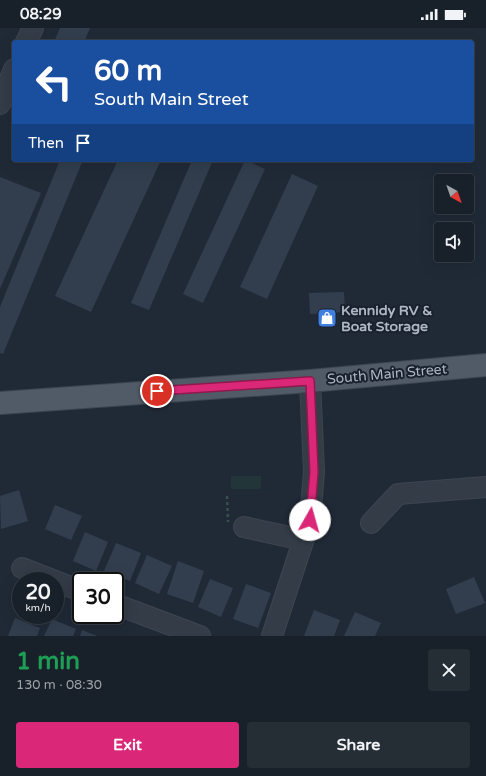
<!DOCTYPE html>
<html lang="en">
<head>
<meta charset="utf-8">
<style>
  body { margin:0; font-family:"Varela Round",sans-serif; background:#252d35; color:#f1f3f6; height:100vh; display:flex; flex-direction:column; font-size:15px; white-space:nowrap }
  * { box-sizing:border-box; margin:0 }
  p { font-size:13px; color:#9fa3a8 }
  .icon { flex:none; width:22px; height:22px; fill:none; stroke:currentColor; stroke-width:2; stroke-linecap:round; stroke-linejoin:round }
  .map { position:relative; height:608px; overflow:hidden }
  .sheet { display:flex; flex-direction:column; background:#182029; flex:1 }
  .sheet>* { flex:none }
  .banner { position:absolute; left:12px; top:12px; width:462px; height:122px; border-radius:4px; box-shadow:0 4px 16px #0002,0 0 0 1px #363e46; background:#1a4fa0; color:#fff; overflow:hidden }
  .needle { width:26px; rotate:140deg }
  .fabs { position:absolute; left:434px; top:146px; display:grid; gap:8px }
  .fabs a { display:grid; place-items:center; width:40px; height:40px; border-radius:4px; background:#182029; box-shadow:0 4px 16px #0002,0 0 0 1px #363e46; font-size:20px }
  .speed { position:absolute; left:12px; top:544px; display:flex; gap:8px; font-size:20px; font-weight:700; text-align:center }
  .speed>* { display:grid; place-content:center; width:52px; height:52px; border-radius:50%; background:#182029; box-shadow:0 4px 16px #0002,0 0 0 1px #363e46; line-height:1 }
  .speed small { font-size:10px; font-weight:400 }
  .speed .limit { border:2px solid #111; border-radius:6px; background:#fff; color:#111 }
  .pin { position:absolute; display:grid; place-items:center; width:34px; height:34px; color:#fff; margin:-17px; border:2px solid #fff; border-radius:50%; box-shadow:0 1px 4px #0007 }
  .me { position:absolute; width:44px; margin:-22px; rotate:7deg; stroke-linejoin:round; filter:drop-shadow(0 0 3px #0008) }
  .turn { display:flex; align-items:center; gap:14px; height:84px; padding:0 16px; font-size:18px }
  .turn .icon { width:52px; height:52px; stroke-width:2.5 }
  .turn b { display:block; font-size:28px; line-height:34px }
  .then { display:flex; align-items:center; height:38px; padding:0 16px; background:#0003; gap:8px; font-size:15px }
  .round { display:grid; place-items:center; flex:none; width:42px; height:42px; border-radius:4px; background:#252d35 }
  .head { display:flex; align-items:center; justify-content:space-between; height:68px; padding:0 16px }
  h1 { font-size:24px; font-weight:700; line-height:30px; color:#1e9e55 }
  .action { display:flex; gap:8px; margin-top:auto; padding:8px 16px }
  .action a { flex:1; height:46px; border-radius:4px; background:#db2777; color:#fff; font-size:16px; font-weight:700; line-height:46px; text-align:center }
  .action a+a { background:#252d35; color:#f1f3f6 }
  .status { display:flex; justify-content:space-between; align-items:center; height:28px; padding:0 20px; background:#182029; direction:ltr }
  .status svg { height:11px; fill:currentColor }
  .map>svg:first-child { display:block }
  .pitch { fill:#223538 }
  .building { fill:#323e4e }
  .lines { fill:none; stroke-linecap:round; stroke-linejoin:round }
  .minor-casing { stroke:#3d4551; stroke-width:22 }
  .major-casing { stroke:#3d4551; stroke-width:24 }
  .path { stroke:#3a4f50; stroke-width:2.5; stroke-dasharray:3 3; stroke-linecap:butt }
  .minor { stroke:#333c47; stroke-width:20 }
  .major { stroke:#515b67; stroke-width:22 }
  .route-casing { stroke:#8e194d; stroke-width:10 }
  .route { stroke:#db2777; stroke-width:7 }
  .labels { text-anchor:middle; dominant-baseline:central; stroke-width:4; stroke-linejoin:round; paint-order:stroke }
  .poi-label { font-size:14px; font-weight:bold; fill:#adb6c4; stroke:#19212c; text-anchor:start }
  .street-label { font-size:14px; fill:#adb6c4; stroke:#19212c }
</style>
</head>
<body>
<div class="status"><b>08:29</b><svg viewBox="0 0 49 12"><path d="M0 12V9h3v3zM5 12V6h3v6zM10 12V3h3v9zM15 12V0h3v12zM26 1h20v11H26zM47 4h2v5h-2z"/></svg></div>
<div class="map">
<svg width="486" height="608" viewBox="0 0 486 608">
  <rect width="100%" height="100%" fill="#202a37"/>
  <rect class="pitch" x="231" y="448" width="30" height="13"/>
  <g class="building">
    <path d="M60,0H90L84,14H54Z"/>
    <path d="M60,132H83L3,326L0,325V279Z"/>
    <path d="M118,132H161L91,284L55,268Z"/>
    <path d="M192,132H213L149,282L131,275Z"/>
    <path d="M245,132L265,141L203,275L183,266Z"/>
    <path d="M292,146L318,158L267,271L240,259Z"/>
    <path d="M0,149L41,165L0,261Z"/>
    <path d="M344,264L345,284L310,286L309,265Z"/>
    <path d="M19,462L28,493L1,501L0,468Z"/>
    <path d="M55,477L82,488L71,512L45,501Z"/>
    <path d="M85,504L108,514L96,543L73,533Z"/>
    <path d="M116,515L141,525L130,553L104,543Z"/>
    <path d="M147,527L172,538L159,566L135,555Z"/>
    <path d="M178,533L204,543L193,575L167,566Z"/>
    <path d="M474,549L485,575L456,586L446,561Z"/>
    <path d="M210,551L233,560L221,589L198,579Z"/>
    <path d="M246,556L271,565L258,600L233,591Z"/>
    <path d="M314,582L340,592L334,608H304Z"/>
    <path d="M355,584L381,595L375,608H344Z"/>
    <path d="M15,590L40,600L37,608H8Z"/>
    <path d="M52,591L76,601L73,608H44Z"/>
    <path d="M82,602L97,608H80Z"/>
  </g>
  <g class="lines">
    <defs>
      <g id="minor">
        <path d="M26,14L33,0"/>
        <path d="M0,76L14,41"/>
        <path d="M371,495L398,466L486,459"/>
        <path d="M244,499L303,512"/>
        <path d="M22,540L81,563"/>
        <path d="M115,576L200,608"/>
        <path d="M272,608L310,492L314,444L310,353"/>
      </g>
      <path id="major" d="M0,375L310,353L486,337"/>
    </defs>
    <use href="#minor" class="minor-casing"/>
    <use href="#major" class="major-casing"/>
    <path class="path" d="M227,468L228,494"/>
    <use href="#minor" class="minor"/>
    <use href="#major" class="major"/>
  </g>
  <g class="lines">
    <defs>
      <path id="route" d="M157,363L310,353L314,444L310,492"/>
    </defs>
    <use href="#route" class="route-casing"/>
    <use href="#route" class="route"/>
  </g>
  <defs>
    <symbol id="shop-square" viewBox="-11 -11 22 22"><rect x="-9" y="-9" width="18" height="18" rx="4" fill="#3f7fe0" stroke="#19212c"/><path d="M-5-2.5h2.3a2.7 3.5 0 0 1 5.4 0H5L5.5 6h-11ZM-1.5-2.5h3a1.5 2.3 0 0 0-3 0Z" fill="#fff"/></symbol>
  </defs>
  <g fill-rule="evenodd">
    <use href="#shop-square" x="316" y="279" width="22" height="22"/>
  </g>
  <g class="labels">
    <g class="poi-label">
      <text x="341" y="282">Kennidy RV &amp;<tspan x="341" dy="16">Boat Storage</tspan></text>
    </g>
    <g class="street-label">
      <text transform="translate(387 346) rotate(-5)">South Main Street</text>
    </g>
  </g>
</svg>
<div class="fabs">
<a><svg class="needle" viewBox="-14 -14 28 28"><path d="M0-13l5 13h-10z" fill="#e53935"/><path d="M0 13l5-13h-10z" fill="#9fa3a8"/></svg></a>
<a><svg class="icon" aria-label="sound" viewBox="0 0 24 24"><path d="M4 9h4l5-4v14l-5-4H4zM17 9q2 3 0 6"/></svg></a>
</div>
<div class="speed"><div>20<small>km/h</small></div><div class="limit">30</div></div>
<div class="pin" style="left:157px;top:363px;background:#d93025"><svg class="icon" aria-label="arrive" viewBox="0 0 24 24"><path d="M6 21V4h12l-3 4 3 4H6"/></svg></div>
<svg class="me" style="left:310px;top:492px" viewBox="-20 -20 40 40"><circle r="19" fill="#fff"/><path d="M0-13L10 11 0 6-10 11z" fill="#db2777"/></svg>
<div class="banner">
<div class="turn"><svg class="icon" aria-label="left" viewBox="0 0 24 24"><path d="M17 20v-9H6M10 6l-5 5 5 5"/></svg><div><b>60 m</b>South Main Street</div></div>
<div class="then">Then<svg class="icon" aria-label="arrive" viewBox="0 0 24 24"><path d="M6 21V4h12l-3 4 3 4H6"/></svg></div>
</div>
</div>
<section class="sheet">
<div class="head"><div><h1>1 min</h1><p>130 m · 08:30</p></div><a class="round"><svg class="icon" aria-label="close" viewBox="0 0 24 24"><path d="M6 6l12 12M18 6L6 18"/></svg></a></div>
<div class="action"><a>Exit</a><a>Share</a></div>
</section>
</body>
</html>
